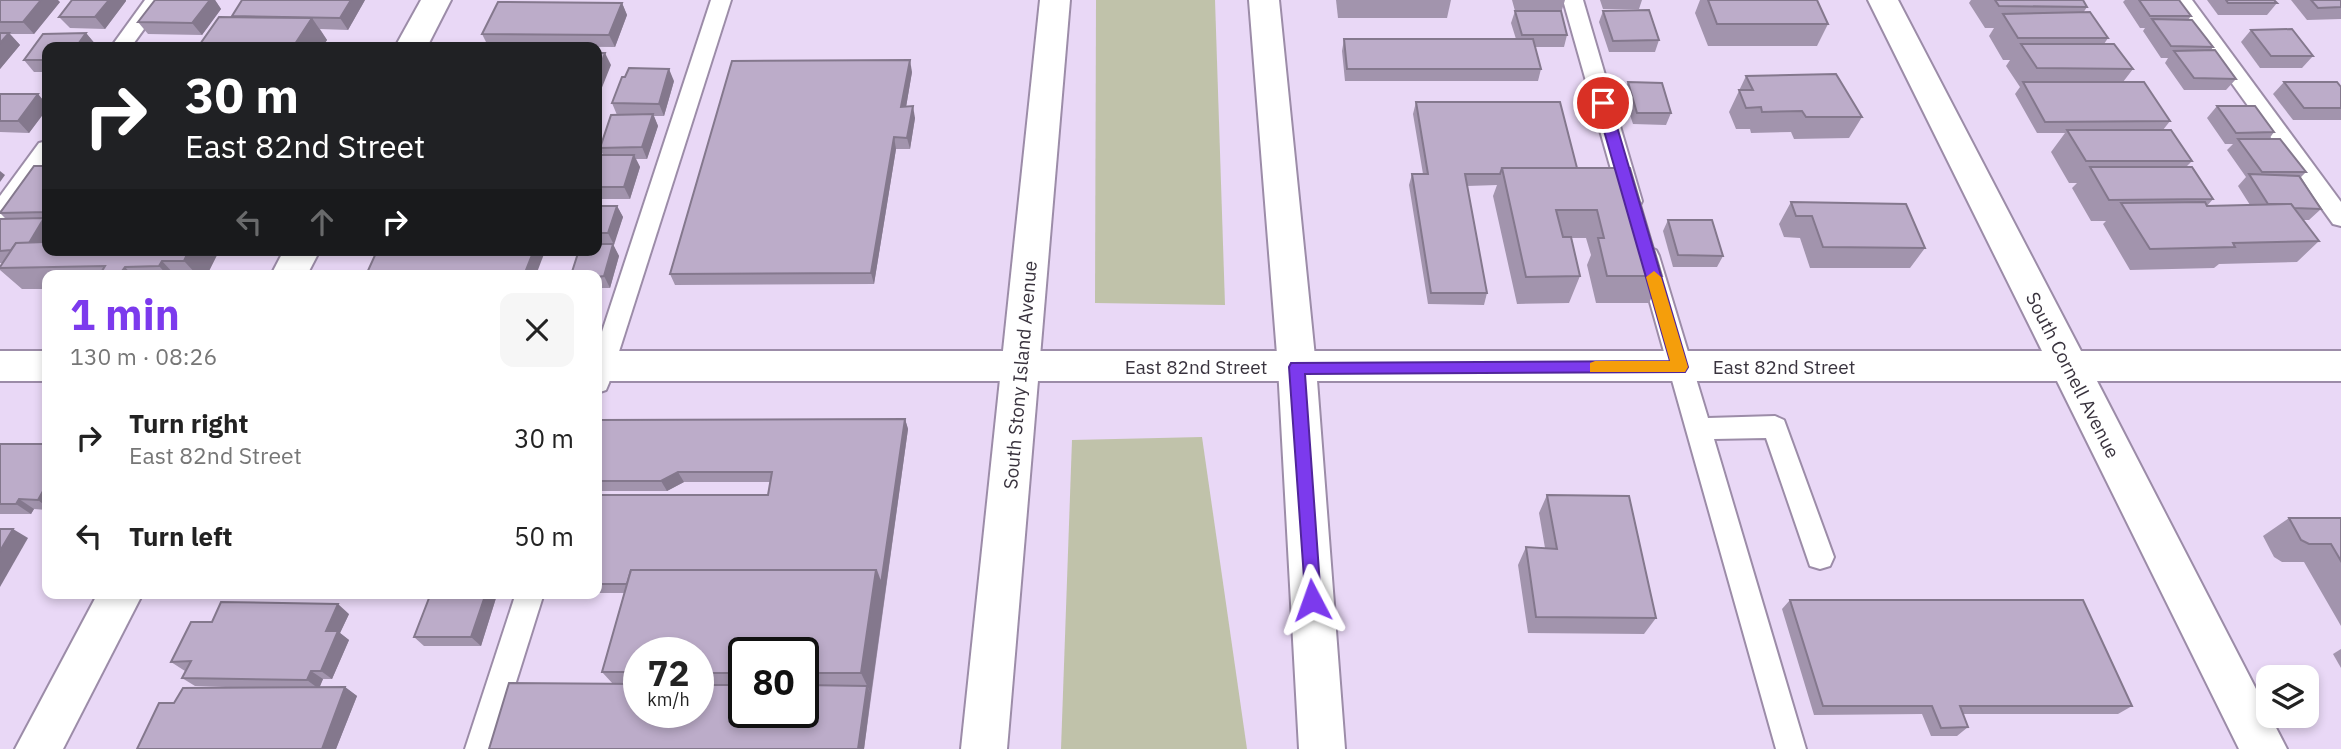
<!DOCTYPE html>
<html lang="en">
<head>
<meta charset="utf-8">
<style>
  body { margin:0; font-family:"IBM Plex Sans",sans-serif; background:#f6f6f6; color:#222; height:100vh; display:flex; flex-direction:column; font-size:26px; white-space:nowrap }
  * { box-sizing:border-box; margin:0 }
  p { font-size:23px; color:#767676 }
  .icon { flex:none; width:38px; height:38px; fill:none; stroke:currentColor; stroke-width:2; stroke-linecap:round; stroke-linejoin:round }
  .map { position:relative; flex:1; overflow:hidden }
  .side { position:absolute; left:42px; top:270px; width:560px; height:329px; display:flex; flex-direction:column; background:#fff; border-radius:14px; box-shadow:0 4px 10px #0003 }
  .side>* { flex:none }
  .banner { position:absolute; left:42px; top:42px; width:560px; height:214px; border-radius:14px; box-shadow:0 4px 10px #0003; background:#202124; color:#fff; overflow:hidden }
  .tools { position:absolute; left:2256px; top:665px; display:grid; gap:14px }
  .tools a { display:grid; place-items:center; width:63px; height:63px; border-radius:14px; background:#fff; box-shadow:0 4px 10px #0003; font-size:35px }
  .speed { position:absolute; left:623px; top:637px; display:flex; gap:14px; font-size:35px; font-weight:700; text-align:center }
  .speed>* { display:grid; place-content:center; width:91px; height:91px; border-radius:50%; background:#fff; box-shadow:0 4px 10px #0003; line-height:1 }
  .speed small { font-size:18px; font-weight:400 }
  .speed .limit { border:4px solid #111; border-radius:10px; background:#fff; color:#111 }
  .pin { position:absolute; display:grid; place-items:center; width:60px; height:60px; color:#fff; margin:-30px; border:4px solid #fff; border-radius:50%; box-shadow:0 2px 7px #0007 }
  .me { position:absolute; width:77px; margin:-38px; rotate:356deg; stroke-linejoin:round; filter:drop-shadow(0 0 5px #0008) }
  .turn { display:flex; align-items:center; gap:24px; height:147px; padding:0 28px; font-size:32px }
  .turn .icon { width:91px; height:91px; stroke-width:2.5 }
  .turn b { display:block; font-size:49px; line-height:60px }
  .lanes { display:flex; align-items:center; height:66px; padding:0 28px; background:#0003; justify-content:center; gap:35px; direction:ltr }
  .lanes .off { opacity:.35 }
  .round { display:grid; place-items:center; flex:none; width:74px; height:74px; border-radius:14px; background:#f6f6f6 }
  .summary { display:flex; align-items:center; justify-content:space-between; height:119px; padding:0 28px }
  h1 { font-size:42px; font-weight:800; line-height:52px; color:#7c3aed }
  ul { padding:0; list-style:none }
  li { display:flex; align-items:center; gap:21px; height:98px; padding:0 28px }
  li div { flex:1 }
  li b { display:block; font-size:26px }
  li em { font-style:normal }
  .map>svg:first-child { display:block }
  .green { fill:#c0c2aa }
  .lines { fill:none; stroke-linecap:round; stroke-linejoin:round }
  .service-casing { stroke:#9c8ca8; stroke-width:4 }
  .minor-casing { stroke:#9c8ca8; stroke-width:4 }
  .trunk-casing { stroke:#9c8ca8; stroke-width:4 }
  .service { fill:#fff; fill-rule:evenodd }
  .minor { fill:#fff; fill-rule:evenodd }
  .trunk { fill:#fff; fill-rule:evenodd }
  .wall { fill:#a294ad; fill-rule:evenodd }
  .shaded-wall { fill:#84788d }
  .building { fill:#bcacc9; stroke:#84788d; stroke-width:2 }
  .route { fill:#7c3aed; stroke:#51269a; stroke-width:2 }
  .slow { fill:#f59e0b }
  .labels { text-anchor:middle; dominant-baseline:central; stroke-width:6; stroke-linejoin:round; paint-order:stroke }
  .street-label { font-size:19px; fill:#39333e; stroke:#fff }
</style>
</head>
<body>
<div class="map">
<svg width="2341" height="749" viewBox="0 0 2341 749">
  <rect width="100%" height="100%" fill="#e9d8f6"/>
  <g class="green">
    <path d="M1096,0H1215L1225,305L1095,303Z"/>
    <path d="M1202,437L1247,749H1061L1072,440Z"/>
  </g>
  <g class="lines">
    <defs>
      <g id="service">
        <path d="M145,0H165L131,47H111Z"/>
        <path d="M711,0H731L609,383L606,390L597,393V347Z"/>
        <path d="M1563,0H1583L1642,201L1639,207H1623L1620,201Z"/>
        <path d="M2172,0H2192L2341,202V226L2333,224Z"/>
        <path d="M47,141V164L8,219L0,221V196L39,143Z"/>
        <path d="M1648,247L1656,250L1659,256L1708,418L1775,416L1784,420L1834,557L1830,566L1820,569L1810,566L1766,438L1714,439L1806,749H1776L1637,256L1640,250Z"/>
        <path d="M516,593H544L495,749H465Z"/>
      </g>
      <g id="minor">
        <path d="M421,0H451L427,47H395Z"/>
        <path d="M1868,0H1898L2081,351H2341V381H2097L2287,749H2239L2057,381H597V351H2042Z"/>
        <path d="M284,250H320L307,275H271Z"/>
        <rect x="0" y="351" width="47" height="30"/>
        <path d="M98,593H143L63,749H15Z"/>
      </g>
      <g id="trunk">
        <path d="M1040,0H1070L1007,749H961Z"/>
        <path d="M1249,0H1279L1316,367L1345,749H1299L1278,367Z"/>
      </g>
    </defs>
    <use href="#service" class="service-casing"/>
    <use href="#minor" class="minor-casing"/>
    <use href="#trunk" class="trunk-casing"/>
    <use href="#service" class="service"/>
    <use href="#minor" class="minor"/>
    <use href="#trunk" class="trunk"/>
  </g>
  <g class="wall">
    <path d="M0,0L60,2L34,34H10L20,45L0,69Z"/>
    <path d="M155,0H215L221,9L202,35L148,34L138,22Z"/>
    <path d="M365,0L348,30L320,29L327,40L322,47H198L233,17L232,16Z"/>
    <path d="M1336,0H1451L1447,18H1338Z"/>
    <path d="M1512,0H1565L1561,13L1567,35L1564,47H1535L1541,69L1538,81H1345L1342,51L1344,39H1516L1511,23L1515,11Z"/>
    <path d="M1600,0H1642L1639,9H1603Z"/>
    <path d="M1700,0H1817L1828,24L1817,46H1708L1695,13Z"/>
    <path d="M1971,0H2083L2087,7L2083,13L2108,38L2104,44L2133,69L2123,82L2170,121L2163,130L2192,161L2186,167L2213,199L2207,206L2250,205L2238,186L2246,177L2227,150L2233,144H2225L2207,118L2217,106L2274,132L2269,139L2306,172L2301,177L2321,209L2309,220H2303L2319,241L2297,262L2219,264L2214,268L2130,270L2103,224L2106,221H2091L2072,188L2077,183H2069L2051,152L2065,133H2037L2015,94L2020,87L2006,66L2010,60H2003L1989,36L1994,28H1985L1969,3Z"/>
    <path d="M2125,0H2179L2191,16L2188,20L2213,47L2211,50L2236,79L2226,90H2184L2165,63L2168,58H2161L2143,31L2145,28H2140L2123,2Z"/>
    <path d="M2207,0H2274L2277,3L2267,15H2218Z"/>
    <path d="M2291,0H2341V19L2307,20Z"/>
    <path d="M126,1L105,29L70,28L59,17Z"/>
    <path d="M622,3L627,15L615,47L488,46L482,34Z"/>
    <path d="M1603,11L1659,40L1655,52H1609L1599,22Z"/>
    <path d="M2251,30L2313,56L2302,68H2260L2241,42Z"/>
    <path d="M86,33L96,45L95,47H47V72H34L24,60L43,34Z"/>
    <path d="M912,72L906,107L915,118L910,149H896L874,284L675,285L670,274Z"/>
    <path d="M1746,76L1862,117L1849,138L1794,139L1791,132L1751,133L1750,129H1736L1729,112Z"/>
    <path d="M674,81L664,116H654L658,126L647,159H636L640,167L630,199H597V155H603L600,148L617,115L612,103Z"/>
    <path d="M1628,82L1671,113L1666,125L1633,124L1623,94Z"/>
    <path d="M2284,82L2341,87V120H2293L2273,94Z"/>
    <path d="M0,94H38L47,105V109L29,133L0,132Z"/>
    <path d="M1416,102L1577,168L1662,276L1649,303H1596L1587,265L1591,255L1586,238H1571L1580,276L1569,303L1517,304L1493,196L1497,185L1467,186L1487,293L1484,305L1428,304L1409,185L1412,174H1423L1413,114Z"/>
    <path d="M47,166V250H213L217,255L207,275H47V289H22L0,270V267L3,263H0V219H6L0,213V211Z"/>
    <path d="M1791,202L1925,248L1910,268H1810L1800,238L1784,237L1779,224Z"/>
    <path d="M597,206H617L623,217L613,245L619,256L610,288H597Z"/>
    <path d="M1668,220L1723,256L1717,267H1673L1663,231Z"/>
    <path d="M905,419L908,429L864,749H489L613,684L602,672L624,593H565H597V495H768L770,482H684L667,491H597V420ZM639,653H698V712H639ZM744,653H803V712H744Z"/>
    <path d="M0,444H47V510L34,509L31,514H0Z"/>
    <path d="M1547,495L1656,618L1644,634L1528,633L1518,565L1526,547L1545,548L1539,513Z"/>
    <path d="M2289,518H2341V626L2304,562H2282L2274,557L2263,536Z"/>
    <path d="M431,593H492L496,598L481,646H424L414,637Z"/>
    <path d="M1790,600L2132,706L2118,714H1963L1968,727L1957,736H1931L1922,714L1814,715L1782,609Z"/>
    <path d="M349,614L340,633L349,640L332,679H323L319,687H345L357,696L336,749H137L174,703L259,688L195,686L182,678L185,671L171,662L212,622Z"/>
    <path d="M2341,649V668L2333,654Z"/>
  </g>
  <g class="shaded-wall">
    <path d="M41,0H58L60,2L34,34L23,22Z"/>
    <path d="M109,0H126V1L105,29L95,17Z"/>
    <path d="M210,0H215L221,9L202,35L192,23Z"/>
    <path d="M351,0H365L348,30L340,18Z"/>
    <path d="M622,3L627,15L615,47L609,35Z"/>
    <path d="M312,18L327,40L322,47H293Z"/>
    <path d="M9,33L20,45L0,69V43Z"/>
    <path d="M86,33L96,45L95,47H76Z"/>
    <path d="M605,53L611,65L597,100V74Z"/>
    <path d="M910,60L912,72L904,119L901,107Z"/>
    <path d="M669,69L674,81L664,116L659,104Z"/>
    <path d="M38,94L47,105V109L29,133L18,121Z"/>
    <path d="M913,106L915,118L910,149L907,138Z"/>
    <path d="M653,114L658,126L647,159L642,147Z"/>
    <path d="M894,137L896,149L874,284L871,273Z"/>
    <path d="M634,155L640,167L630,199L624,187Z"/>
    <path d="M0,171L5,175L0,182Z"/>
    <path d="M617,206L623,217L614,245L608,233Z"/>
    <path d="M44,218L47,222V244L24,250Z"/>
    <path d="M613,244L619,256L610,288L604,276Z"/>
    <path d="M189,250H213L217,255L207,275H197L184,261Z"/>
    <path d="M534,250H542L544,254L536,275H524Z"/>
    <path d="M162,261L175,275H167L159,266Z"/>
    <path d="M125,267L132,275H126L122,271Z"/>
    <path d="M905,419L908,429L871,694L861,673L876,570Z"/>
    <path d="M678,472L684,482L667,491L661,481Z"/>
    <path d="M47,484V507L38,500Z"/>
    <path d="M19,499L34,509L31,514L16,504Z"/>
    <path d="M13,529L28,538L0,587V551Z"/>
    <path d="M486,593H492L496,598L481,646L471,637Z"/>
    <path d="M338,604L349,614L340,633L349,640L332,679L321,671L326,631Z"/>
    <path d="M311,671L323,679L319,689L307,680Z"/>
    <path d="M867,686L871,694L864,749H858Z"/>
    <path d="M345,687L357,696L336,749H322Z"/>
  </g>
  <g class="building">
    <path d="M0,0H41L23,22H0Z"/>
    <path d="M72,0H109L95,17H59Z"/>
    <path d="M155,0H210L192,23L138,22Z"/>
    <path d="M242,0H351L340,18L232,16Z"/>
    <path d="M1708,0H1817L1828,24H1717Z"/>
    <path d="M1995,0H2083L2087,7L1999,6Z"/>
    <path d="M2139,0H2179L2191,16H2150Z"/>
    <path d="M2226,0H2274L2277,3H2228Z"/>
    <path d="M2311,0H2341V7L2318,8Z"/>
    <path d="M498,2L622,3L609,35L482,34Z"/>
    <path d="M1649,10L1659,40L1613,41L1603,11Z"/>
    <path d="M1515,11H1561L1567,35H1522Z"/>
    <path d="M2090,12L2108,38H2018L2003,14Z"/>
    <path d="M219,17L312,18L293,47H198Z"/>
    <path d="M2152,19L2192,20L2213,47L2171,46Z"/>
    <path d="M2292,29L2313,56H2271L2251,30Z"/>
    <path d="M0,33H9L0,43Z"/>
    <path d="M86,33L76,47H47V60H24L43,34Z"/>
    <path d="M1344,39H1533L1541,69H1347Z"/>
    <path d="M2021,44H2114L2133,69L2037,68Z"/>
    <path d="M2215,50L2236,79L2194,78L2174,51Z"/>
    <path d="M597,53H605L597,74Z"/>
    <path d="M910,60L901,107L913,106L907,138L894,137L871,273L670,274L732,61Z"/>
    <path d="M629,68L669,69L659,104L612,103L622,77H625Z"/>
    <path d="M1836,74L1862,117H1806L1802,111L1762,112L1761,107L1746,108L1739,90H1753L1746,76Z"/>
    <path d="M1628,82L1662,83L1671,113H1637Z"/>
    <path d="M2023,82H2144L2170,121L2045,122Z"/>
    <path d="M2284,82H2337L2341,87V108H2304Z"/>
    <path d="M0,94H38L18,121H0Z"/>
    <path d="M1416,102H1560L1577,168H1502L1500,174H1465L1487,293H1431L1412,174H1428Z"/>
    <path d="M2217,106H2255L2274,132L2236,133Z"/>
    <path d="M653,114L642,147L600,148L611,115Z"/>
    <path d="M2067,130H2171L2192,161H2086Z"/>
    <path d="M2238,139H2280L2306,172H2262Z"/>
    <path d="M597,155H634L624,187H597Z"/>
    <path d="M34,166H47V212L0,213Z"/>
    <path d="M2090,167H2192L2213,199L2109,200Z"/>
    <path d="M1502,168H1630L1662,276H1607L1598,238H1604L1597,210H1556L1563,237H1571L1580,276L1526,277Z"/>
    <path d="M2249,174L2299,176L2321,209L2294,208L2291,204H2268Z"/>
    <path d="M1791,202L1906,204L1925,248L1823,247L1812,216H1796Z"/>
    <path d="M2205,202L2207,206L2291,204L2319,241L2233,243L2235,247L2150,249L2121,203Z"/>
    <path d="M597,206H617L608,233H597Z"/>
    <path d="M44,218L29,243H16L11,250L0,251V219Z"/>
    <path d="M1668,220H1712L1723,256L1678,255Z"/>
    <path d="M47,238V250H189L184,261H162L159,266L125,267L122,271H102L105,266L0,268V267L16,243L45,242Z"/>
    <path d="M597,244H613L604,276L597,277V275H571L579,250H597Z"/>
    <path d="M381,250H534L524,275H366L376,253Z"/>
    <path d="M905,419L881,584L876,570H631L627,584H597V495H768L772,472H678L661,481H597V420Z"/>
    <path d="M0,444H47V484L38,500L19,499L16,504H0Z"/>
    <path d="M1547,495L1629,496L1656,618L1536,617L1526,547L1557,549Z"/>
    <path d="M2289,518H2341V561L2331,544H2309L2301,540Z"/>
    <path d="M0,529H13L0,551Z"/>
    <path d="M631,570H876L861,673H803V653H744V673H698V653H639V672H602Z"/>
    <path d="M431,593H486L471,637H414Z"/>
    <path d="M1790,600H2083L2132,706H1960L1968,727L1941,728L1932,706H1823Z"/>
    <path d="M221,602L338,604L326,631H338L321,671H311L307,680L182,678L191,661L171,662L191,622H212Z"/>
    <path d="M509,683L639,684V712H698V685H744V712H803V685L867,686L858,749H489Z"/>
    <path d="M345,687L322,749H137L159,703H174L183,688Z"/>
  </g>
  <path class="route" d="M1603,98L1610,103L1688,367L1685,372L1305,374L1321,600L1319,606L1312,608L1306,606L1289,367L1291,363L1670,361L1596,103Z"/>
  <path class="slow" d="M1654,271L1661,277L1688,367L1685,372H1590V363L1595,361H1670L1646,277Z"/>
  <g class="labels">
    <g class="street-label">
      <text x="1196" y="367">East 82nd Street</text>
      <text x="1784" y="367">East 82nd Street</text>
      <text transform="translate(1020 375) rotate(-85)">South Stony Island Avenue</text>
      <text transform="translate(2073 375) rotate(63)">South Cornell Avenue</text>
    </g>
  </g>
</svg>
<div class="tools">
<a><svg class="icon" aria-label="layers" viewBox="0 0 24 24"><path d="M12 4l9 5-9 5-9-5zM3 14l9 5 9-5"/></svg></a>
</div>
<div class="speed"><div>72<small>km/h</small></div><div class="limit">80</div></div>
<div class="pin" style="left:1603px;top:103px;background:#d93025"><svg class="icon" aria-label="arrive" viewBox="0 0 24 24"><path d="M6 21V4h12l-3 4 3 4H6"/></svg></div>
<svg class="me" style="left:1312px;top:600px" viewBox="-20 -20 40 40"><path d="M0-17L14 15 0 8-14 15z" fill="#7c3aed" stroke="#fff" stroke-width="4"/></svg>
<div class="banner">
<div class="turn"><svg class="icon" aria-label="right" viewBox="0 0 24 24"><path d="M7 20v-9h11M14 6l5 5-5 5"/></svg><div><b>30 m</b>East 82nd Street</div></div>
<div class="lanes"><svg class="icon off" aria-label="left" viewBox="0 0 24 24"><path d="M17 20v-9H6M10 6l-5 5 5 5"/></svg><svg class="icon off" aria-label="ahead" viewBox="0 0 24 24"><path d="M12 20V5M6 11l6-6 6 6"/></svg><svg class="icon" aria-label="right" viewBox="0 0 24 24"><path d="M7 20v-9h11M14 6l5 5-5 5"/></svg></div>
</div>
<section class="side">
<div class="summary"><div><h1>1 min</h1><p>130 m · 08:26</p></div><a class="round"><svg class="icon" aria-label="close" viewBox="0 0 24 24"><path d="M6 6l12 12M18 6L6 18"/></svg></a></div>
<ul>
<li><svg class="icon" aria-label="right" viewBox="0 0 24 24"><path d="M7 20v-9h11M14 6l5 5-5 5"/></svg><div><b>Turn right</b><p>East 82nd Street</p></div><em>30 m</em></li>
<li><svg class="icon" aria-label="left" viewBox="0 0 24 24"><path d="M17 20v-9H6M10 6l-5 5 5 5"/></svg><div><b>Turn left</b></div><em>50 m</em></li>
</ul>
</section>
</div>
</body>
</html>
